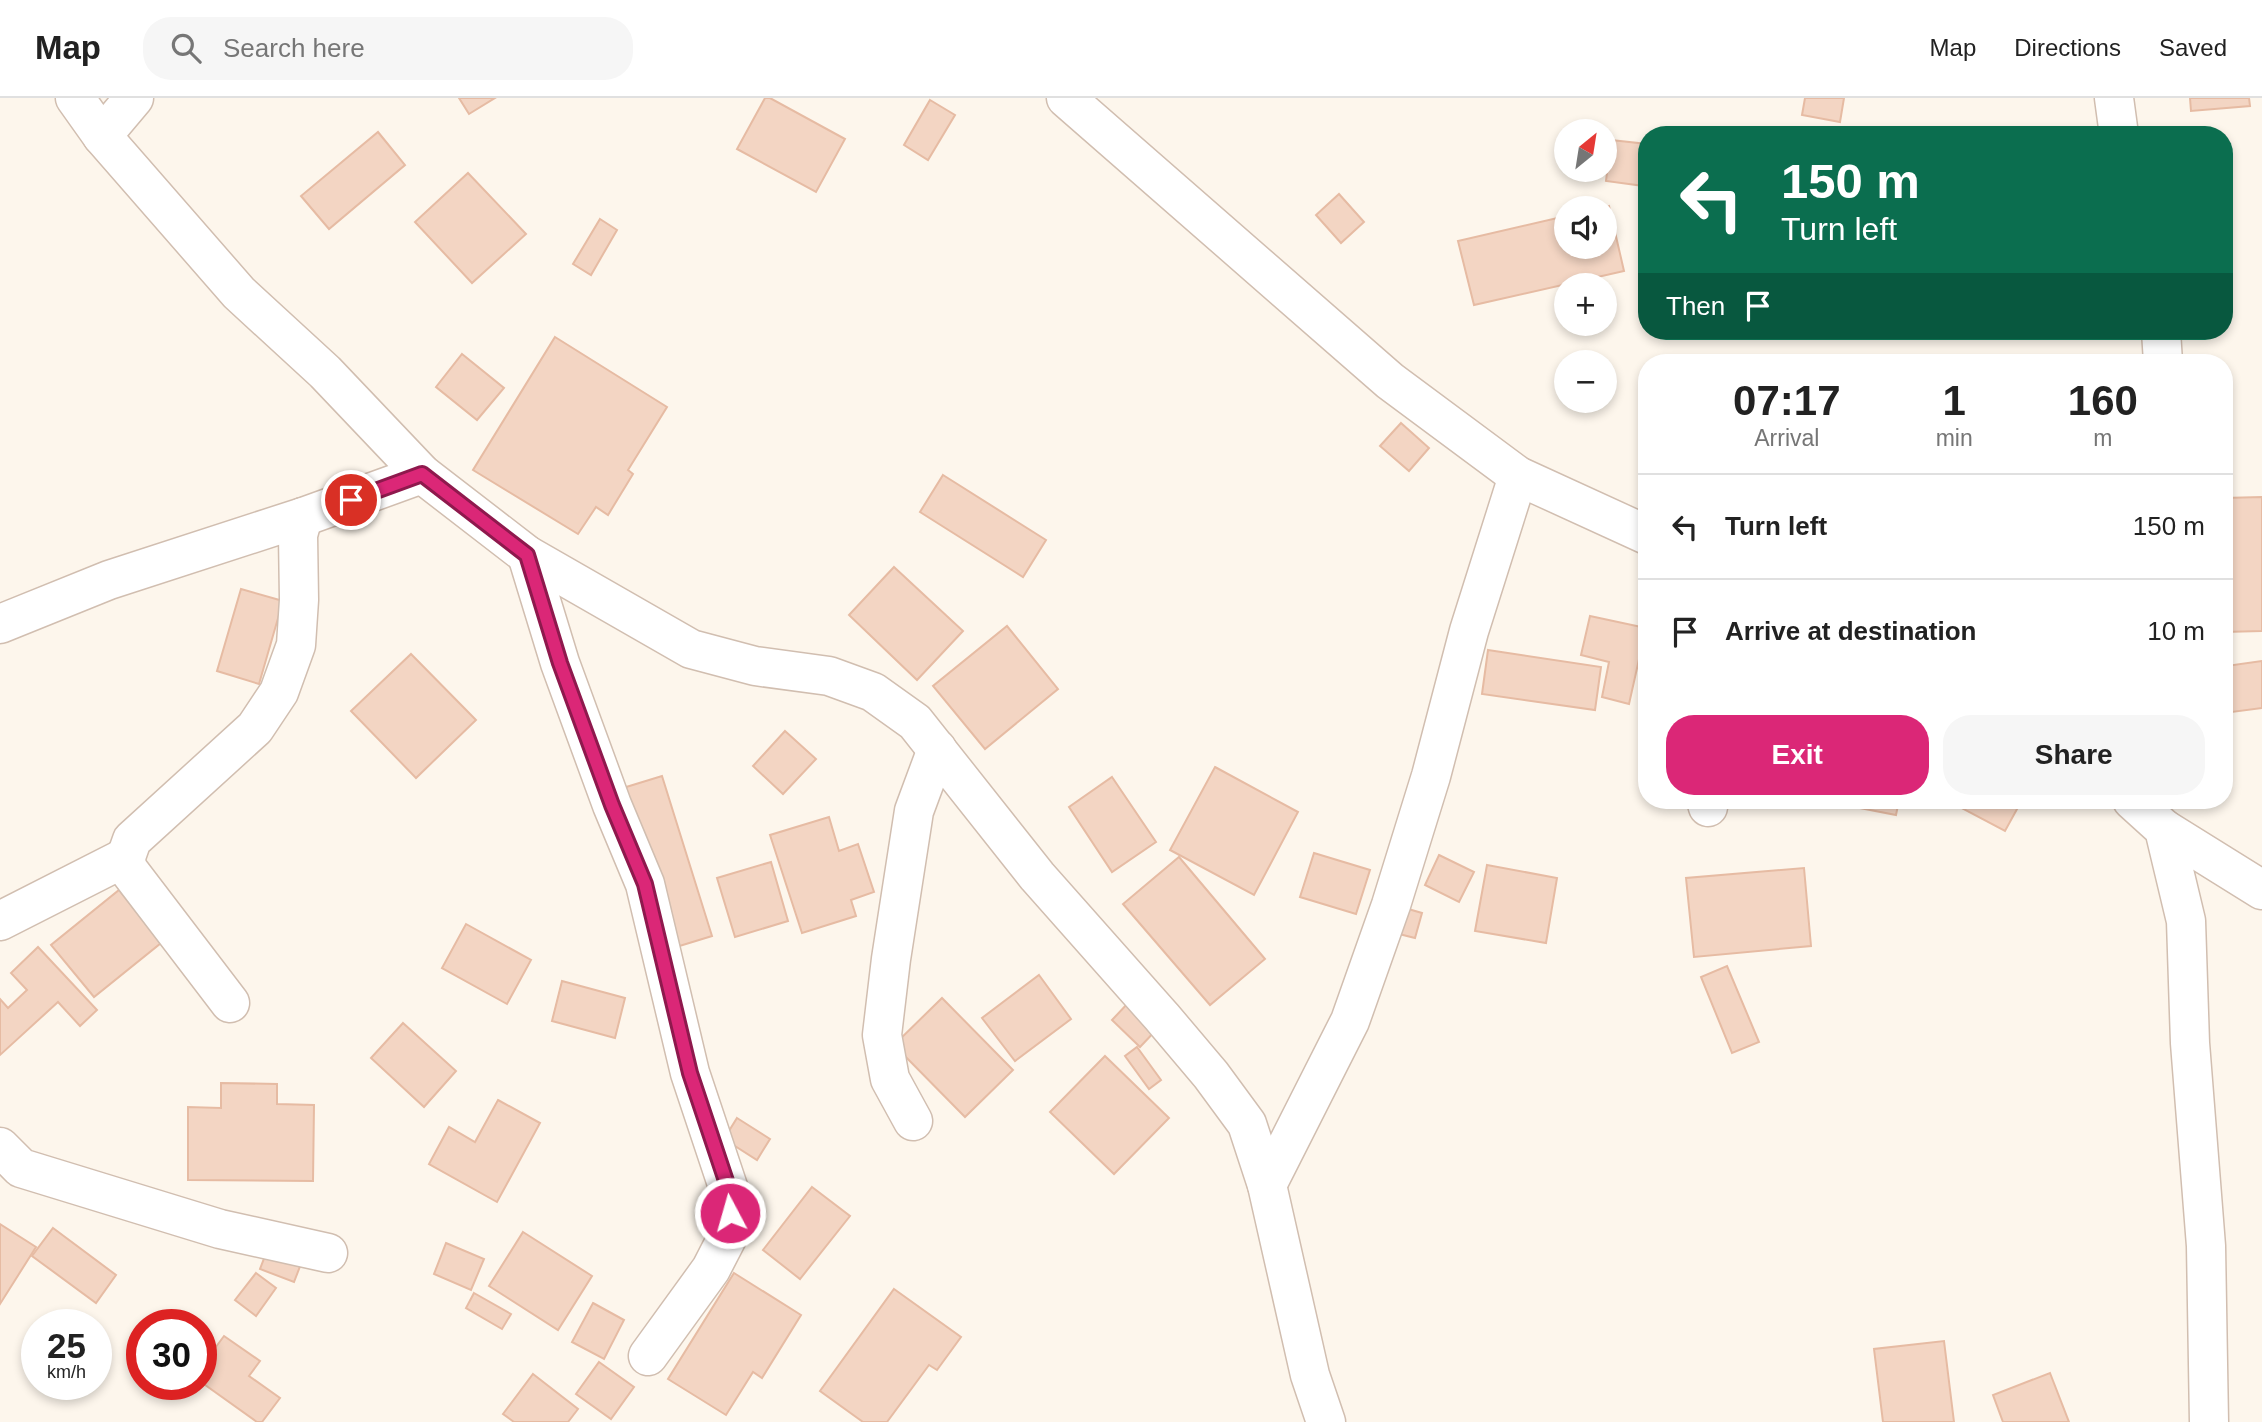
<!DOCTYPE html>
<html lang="en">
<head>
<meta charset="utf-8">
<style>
  body { margin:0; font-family:Arial,sans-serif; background:#f6f6f6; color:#222; height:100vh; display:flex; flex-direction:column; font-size:26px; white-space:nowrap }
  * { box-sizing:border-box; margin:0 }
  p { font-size:23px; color:#767676 }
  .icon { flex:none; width:38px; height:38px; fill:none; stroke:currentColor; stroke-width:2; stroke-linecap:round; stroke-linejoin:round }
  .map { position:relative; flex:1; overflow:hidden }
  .panel { position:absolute; left:1638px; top:256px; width:595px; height:455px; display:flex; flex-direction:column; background:#fff; border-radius:28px; box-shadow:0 4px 10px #0003 }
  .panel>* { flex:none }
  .hud { position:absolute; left:1638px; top:28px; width:595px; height:214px; border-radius:28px; box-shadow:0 4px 10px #0003; background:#0b6e4f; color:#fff; overflow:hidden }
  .needle { width:46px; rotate:30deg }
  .controls { position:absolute; left:1554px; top:21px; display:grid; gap:14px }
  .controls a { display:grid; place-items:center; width:63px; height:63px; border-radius:50%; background:#fff; box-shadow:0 4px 10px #0003; font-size:35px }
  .speed { position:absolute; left:21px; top:1211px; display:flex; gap:14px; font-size:35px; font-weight:700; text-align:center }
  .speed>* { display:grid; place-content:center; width:91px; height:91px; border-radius:50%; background:#fff; box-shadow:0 4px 10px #0003; line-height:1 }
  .speed small { font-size:18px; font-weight:400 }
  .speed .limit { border:10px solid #d22; background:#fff; color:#111 }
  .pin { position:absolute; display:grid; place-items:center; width:60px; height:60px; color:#fff; margin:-30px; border:4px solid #fff; border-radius:50%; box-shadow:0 2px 7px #0007 }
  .me { position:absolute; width:77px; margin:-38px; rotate:354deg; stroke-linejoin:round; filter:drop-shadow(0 0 5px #0008) }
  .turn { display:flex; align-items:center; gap:24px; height:147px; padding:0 28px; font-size:32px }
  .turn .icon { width:91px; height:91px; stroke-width:2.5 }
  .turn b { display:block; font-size:49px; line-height:60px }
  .then { display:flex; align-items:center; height:66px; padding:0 28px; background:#0003; gap:14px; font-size:26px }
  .eta { display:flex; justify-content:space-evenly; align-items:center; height:119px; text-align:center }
  .eta b { font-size:42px; font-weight:600; line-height:49px }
  .action { display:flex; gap:14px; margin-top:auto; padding:14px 28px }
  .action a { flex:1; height:80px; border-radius:28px; background:#db2777; color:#fff; font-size:28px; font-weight:600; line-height:80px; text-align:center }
  .action a+a { background:#f6f6f6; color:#222 }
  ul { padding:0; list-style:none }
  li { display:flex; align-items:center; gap:21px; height:105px; padding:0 28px; border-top:2px solid #e0e0e0 }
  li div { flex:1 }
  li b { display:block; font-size:26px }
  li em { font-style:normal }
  header { display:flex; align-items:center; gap:42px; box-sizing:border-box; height:98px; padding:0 35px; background:#fff; border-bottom:2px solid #e0e0e0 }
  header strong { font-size:33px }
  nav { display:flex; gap:38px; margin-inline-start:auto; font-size:24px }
  .search { width:490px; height:63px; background:#f6f6f6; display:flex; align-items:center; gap:18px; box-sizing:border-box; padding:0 24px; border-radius:28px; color:#767676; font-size:26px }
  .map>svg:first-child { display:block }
  .building { fill:#f3d5c3; stroke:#e6bba3; stroke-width:2 }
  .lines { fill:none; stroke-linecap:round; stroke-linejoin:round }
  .minor-casing { stroke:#d1beb0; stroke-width:41 }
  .minor { stroke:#fff; stroke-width:38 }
  .route-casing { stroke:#8e194d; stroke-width:18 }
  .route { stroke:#db2777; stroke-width:12 }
</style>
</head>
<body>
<header>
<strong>Map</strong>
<div class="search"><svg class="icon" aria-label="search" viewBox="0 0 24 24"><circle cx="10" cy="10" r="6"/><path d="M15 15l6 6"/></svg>Search here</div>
<nav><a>Map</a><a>Directions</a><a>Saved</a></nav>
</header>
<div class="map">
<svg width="2262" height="1324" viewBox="0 0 2262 1324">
  <rect width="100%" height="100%" fill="#fdf6ec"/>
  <g class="building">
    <path d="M459,0H495L469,16Z"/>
    <path d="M765,0H770L845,41L816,94L737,51Z"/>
    <path d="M1805,0H1844L1840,24L1802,17Z"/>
    <path d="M2190,0H2249L2250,8L2191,13Z"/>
    <path d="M930,2L955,17L928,62L904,47Z"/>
    <path d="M378,34L405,67L329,131L301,98Z"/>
    <path d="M1611,42L1647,46V76H1645L1644,88L1606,83Z"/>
    <path d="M468,75L526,136L472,185L415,124Z"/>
    <path d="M1339,96L1364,124L1341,145L1316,117Z"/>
    <path d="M1609,108L1624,173L1474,207L1458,143L1566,118V149H1605V110H1601Z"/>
    <path d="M600,121L617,132L591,177L573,166Z"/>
    <path d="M1940,233H2010L2009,241Z"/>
    <path d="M555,239L667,309L628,372L633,376L608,417L596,409L578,436L473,372Z"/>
    <path d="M462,256L504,290L477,322L436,289Z"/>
    <path d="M1401,325L1429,350L1409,373L1380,348Z"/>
    <path d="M943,377L1046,442L1023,479L920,414Z"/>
    <path d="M2262,399V533L2224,534V400Z"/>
    <path d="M894,469L963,533L917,582L849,517Z"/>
    <path d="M241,491L283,503L259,586L217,573Z"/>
    <path d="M1590,518L1646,530L1629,606L1602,599L1609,564L1581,557Z"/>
    <path d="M1007,528L1058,591L985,651L933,588Z"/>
    <path d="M1488,552L1601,569L1595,612L1482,596Z"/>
    <path d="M411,556L476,622L416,680L351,613Z"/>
    <path d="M2262,563V610L2232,614L2226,568Z"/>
    <path d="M785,633L816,661L783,696L753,668Z"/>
    <path d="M1215,669L1298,714L1254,797L1170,752Z"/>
    <path d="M662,678L712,838L673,850L623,690Z"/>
    <path d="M1112,679L1156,744L1112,774L1069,709Z"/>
    <path d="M1835,702H1899L1896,717L1834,705Z"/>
    <path d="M1954,702H2022L2005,733L1952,705Z"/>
    <path d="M829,719L839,753L858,746L874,794L851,802L856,818L802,835L770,737Z"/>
    <path d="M1314,755L1370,772L1356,816L1300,799Z"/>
    <path d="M1439,757L1474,774L1459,804L1425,787Z"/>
    <path d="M1179,759L1265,861L1210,907L1123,806Z"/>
    <path d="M771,764L788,823L735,839L717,780Z"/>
    <path d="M1487,767L1557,780L1546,845L1475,833Z"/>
    <path d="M1804,770L1811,848L1694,859L1686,780Z"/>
    <path d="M119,792L161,845L94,899L51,847Z"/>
    <path d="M1398,808L1422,815L1415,840L1391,834Z"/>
    <path d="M466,826L531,862L507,906L442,870Z"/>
    <path d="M38,849L97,912L80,928L58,904L0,957V901L8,910L27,892L11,875Z"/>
    <path d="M1727,868L1759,944L1732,955L1701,879Z"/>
    <path d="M1039,877L1071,921L1015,963L982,920Z"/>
    <path d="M562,883L625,900L615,940L552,923Z"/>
    <path d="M942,900L1013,972L965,1019L894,947Z"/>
    <path d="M1130,903L1158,930L1140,949L1112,922Z"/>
    <path d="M403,925L456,973L424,1009L371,960Z"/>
    <path d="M1137,949L1161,982L1149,991L1125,958Z"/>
    <path d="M1105,958L1169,1020L1114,1076L1050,1014Z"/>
    <path d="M221,985L277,986V1006L314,1007L313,1083L188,1082V1009L221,1010Z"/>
    <path d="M498,1002L540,1025L497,1104L429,1066L449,1029L475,1044Z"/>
    <path d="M737,1020L770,1041L757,1062L724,1041Z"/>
    <path d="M812,1089L850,1118L800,1181L763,1152Z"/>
    <path d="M0,1126L36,1149L0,1206Z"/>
    <path d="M53,1130L116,1177L96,1205L32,1158Z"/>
    <path d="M523,1134L592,1178L558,1232L489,1188Z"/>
    <path d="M270,1145L304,1158L294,1184L260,1171Z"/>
    <path d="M446,1145L484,1161L471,1192L434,1176Z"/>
    <path d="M256,1175L276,1190L256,1218L235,1202Z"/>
    <path d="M734,1175L801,1217L762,1280L753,1274L726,1317L668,1281Z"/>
    <path d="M894,1191L961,1239L937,1272L929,1267L887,1324H863L820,1293Z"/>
    <path d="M474,1195L511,1216L502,1231L466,1210Z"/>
    <path d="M593,1205L624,1222L604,1261L572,1244Z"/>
    <path d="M224,1238L260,1263L249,1278L280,1300L262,1324H257L201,1284V1269Z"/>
    <path d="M1944,1243L1954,1324H1883L1874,1251Z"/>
    <path d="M599,1264L634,1289L611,1321L576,1296Z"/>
    <path d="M2050,1275L2069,1324H2003L1993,1297Z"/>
    <path d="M533,1276L578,1311L568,1324H514L503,1316Z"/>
  </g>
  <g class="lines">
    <defs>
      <g id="minor">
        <path d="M75,0L102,38L239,195L325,274L422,376L527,457L691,551L755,568L829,578L873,594L915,624L1037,778L1162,919L1211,977L1247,1026L1267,1087L1310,1277L1326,1324"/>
        <path d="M1066,0L1390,283L1518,378L1647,437"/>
        <path d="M2114,0L2119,37"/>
        <path d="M102,38L134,0"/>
        <path d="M2161,233L2163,264"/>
        <path d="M527,457L560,565L612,707L645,786L690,975L730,1095L729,1136L711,1171L648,1258"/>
        <path d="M0,526L109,482L303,419L422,376"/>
        <path d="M1706,702L1708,709"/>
        <path d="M2132,702L2164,731L2186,823L2190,945L2206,1148L2209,1324"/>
        <path d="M2164,731L2262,792"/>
        <path d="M0,823L126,759"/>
        <path d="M230,905L127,770L126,759L132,742L255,630L279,594L296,547L299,502L298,437L303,419"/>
        <path d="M913,1023L890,981L882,937L891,861L914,713L937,651"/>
        <path d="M0,1049L21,1070L220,1131L328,1155"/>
        <path d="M1267,1087L1350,923L1391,807L1431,678L1469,533L1518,378"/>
      </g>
    </defs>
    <use href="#minor" class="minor-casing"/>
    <use href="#minor" class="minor"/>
  </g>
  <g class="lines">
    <defs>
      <path id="route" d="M351,402L422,376L527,457L560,565L612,707L645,786L690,975L730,1095V1115"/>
    </defs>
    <use href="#route" class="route-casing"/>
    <use href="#route" class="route"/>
  </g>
</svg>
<div class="controls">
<a><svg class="needle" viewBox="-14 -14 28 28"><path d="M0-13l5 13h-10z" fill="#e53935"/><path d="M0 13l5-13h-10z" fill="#767676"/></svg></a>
<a><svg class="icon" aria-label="sound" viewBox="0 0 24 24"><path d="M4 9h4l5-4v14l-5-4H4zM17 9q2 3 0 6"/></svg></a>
<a>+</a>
<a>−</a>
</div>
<div class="speed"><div>25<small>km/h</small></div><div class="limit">30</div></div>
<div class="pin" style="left:351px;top:402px;background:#d93025"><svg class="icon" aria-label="arrive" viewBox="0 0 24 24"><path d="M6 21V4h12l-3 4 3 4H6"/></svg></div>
<svg class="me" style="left:730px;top:1115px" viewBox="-20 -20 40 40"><circle r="17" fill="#db2777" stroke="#fff" stroke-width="3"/><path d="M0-11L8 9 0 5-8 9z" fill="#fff"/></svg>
<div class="hud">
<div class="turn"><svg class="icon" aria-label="left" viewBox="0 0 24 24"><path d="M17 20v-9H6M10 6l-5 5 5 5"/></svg><div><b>150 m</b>Turn left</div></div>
<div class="then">Then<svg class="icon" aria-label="arrive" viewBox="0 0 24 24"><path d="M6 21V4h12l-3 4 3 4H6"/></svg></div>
</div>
<section class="panel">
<div class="eta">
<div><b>07:17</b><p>Arrival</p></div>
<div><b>1</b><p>min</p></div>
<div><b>160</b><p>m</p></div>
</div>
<ul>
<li><svg class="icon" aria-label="left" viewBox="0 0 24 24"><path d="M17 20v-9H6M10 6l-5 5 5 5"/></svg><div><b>Turn left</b></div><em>150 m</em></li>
<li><svg class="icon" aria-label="arrive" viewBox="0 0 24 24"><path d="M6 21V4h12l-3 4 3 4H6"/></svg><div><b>Arrive at destination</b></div><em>10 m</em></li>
</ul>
<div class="action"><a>Exit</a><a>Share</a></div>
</section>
</div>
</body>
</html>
